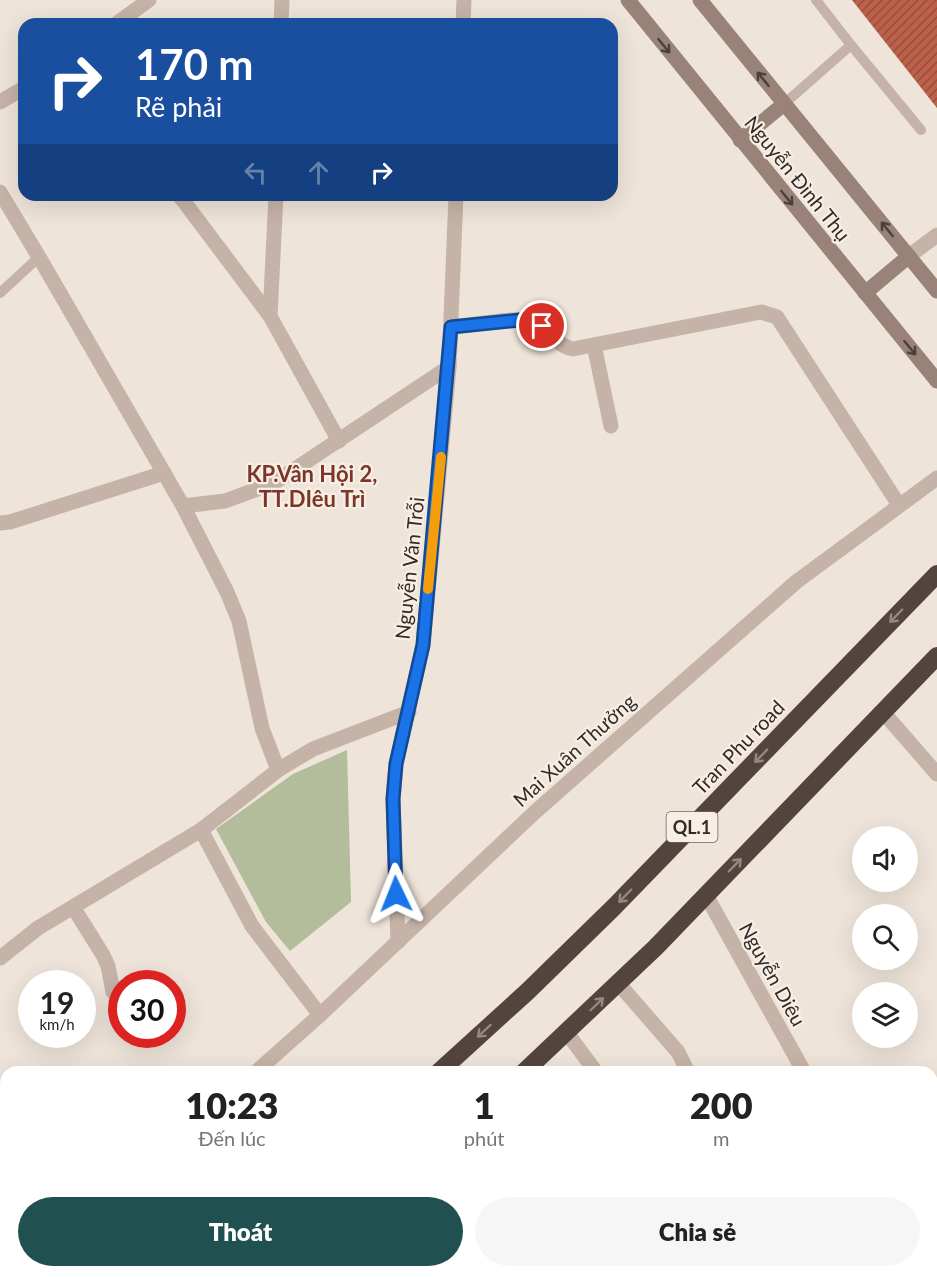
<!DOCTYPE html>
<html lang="vi">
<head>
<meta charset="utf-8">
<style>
  body { margin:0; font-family:Lato,sans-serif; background:#f6f6f6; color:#222; height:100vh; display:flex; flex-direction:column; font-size:22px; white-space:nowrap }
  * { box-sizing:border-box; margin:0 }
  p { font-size:20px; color:#767676 }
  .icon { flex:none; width:33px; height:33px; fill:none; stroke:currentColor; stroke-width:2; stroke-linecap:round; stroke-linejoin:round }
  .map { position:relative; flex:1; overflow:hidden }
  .side { position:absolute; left:0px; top:1066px; width:938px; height:212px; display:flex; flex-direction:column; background:#fff; border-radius:18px 18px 0 0; box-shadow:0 6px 24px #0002 }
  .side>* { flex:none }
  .hud { position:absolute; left:18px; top:18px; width:600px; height:183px; border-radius:18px; box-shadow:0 6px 24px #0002; background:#1a4fa0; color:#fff; overflow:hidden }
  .tools { position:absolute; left:852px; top:826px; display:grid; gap:12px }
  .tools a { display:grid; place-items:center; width:66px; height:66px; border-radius:50%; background:#fff; box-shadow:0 6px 24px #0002; font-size:30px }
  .speed { position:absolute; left:18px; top:970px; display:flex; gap:12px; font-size:30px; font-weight:700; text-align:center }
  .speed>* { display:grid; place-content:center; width:78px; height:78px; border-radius:50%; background:#fff; box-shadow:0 6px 24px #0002; line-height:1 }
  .speed small { font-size:15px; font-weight:400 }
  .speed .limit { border:9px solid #d22; background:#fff; color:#111 }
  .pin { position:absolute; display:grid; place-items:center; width:51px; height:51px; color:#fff; margin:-26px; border:3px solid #fff; border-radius:50%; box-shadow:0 2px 6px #0007 }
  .me { position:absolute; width:66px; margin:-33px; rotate:358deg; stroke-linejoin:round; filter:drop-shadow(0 0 4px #0008) }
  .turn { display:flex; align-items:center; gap:21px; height:126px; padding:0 18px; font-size:27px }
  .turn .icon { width:78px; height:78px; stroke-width:2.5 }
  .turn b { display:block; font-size:42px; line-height:51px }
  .lanes { display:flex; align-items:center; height:57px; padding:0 18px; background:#0003; justify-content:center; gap:30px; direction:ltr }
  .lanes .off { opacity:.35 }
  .eta { display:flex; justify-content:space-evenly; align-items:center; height:102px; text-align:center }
  .eta b { font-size:36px; font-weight:800; line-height:42px }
  .action { display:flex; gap:12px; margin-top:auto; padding:12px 18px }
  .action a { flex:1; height:69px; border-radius:36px; background:#205050; color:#fff; font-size:24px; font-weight:800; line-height:69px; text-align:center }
  .action a+a { background:#f6f6f6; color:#222 }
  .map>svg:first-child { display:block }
  .park { fill:#b3bc9b }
  .building { fill:url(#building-hatch) }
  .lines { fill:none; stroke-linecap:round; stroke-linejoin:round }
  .lane { stroke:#c6b3a7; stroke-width:10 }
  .street { stroke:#c6b3a7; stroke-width:15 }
  .secondary { stroke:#998278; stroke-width:15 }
  .highway { stroke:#53443e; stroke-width:18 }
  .oneway { stroke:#4c403b }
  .oneway2 { stroke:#958881 }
  .route-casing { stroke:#114b97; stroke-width:15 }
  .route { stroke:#1a73e8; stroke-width:10 }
  .slow { stroke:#f59e0b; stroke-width:10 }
  .labels { text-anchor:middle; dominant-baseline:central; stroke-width:4.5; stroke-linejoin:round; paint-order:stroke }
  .shield { fill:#f7eee5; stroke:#6e6560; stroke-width:1.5 }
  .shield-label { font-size:18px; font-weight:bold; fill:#332a27 }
  .street-label { font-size:20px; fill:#332a27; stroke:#f7eee5 }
  .quarter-label { font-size:22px; font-weight:bold; fill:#7b3626; stroke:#f7eee5 }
</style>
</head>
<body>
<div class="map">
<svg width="937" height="1277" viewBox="0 0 937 1277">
  <defs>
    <pattern id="building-hatch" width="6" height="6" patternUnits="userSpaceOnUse" patternTransform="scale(1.5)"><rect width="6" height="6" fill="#bc604a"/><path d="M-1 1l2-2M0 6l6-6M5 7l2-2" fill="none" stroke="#994f3e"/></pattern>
  </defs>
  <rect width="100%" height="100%" fill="#efe4d9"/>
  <path class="park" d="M347,750L351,902L290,951L266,922L216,829L293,774Z"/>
  <path class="building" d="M852,0H937V108Z"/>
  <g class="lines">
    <g class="lane">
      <path d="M851,45L921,130"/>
      <path d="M784,104L851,45L816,0"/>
      <path d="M0,293L39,257"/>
    </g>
    <g class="street">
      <path d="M116,24L149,0"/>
      <path d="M281,24L282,0"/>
      <path d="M463,24L464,0"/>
      <path d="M0,102L24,88"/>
      <path d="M0,192L39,257L183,506L227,592L239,621L262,728L278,770"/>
      <path d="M179,195L270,316L339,441"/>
      <path d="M909,256L937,235"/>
      <path d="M270,316L276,195"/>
      <path d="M451,327C466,326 522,317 531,320C550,325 553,345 573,349L761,312L777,317L899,505"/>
      <path d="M594,345L611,426"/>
      <path d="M183,506L225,501L274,483L449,367"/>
      <path d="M0,523L10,522L164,473"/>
      <path d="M883,712L937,774"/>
      <path d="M201,830L252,926L320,1015"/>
      <path d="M706,895L804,1072"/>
      <path d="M73,907L103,955L108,966L113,992"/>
      <path d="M398,942L393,799L396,764L423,645L449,367L456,195"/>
      <path d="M0,958L38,928L201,830L278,770L313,749L409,712"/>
      <path d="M618,983L678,1052L688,1072"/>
      <path d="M567,1033L596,1072"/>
      <path d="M256,1072L320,1015L535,812L796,582L937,478"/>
      <path d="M932,1237L937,1234"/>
      <path d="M554,1272L558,1277"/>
      <path d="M760,1272L763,1277"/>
      <path d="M918,1272L920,1277"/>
      <path d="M27,1277L33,1272"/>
    </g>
    <g class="secondary">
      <path d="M628,0L937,381"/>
      <path d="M700,0L937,291"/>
      <path d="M740,140L784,104"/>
      <path d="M865,293L909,256"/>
    </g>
    <g class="highway">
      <path d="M439,1072L528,991L614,907L937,574"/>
      <path d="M524,1072L656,947L937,656"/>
      <path d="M190,1277L196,1272"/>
      <path d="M280,1277L287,1272"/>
    </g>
  </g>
  <defs><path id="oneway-shaft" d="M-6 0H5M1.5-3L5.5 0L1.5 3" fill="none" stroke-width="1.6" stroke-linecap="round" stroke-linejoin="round" transform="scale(1.5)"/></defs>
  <g class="oneway">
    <use href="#oneway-shaft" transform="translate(664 46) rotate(51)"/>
    <use href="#oneway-shaft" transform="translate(763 79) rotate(-129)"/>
    <use href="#oneway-shaft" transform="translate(787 198) rotate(51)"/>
    <use href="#oneway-shaft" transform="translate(887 229) rotate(-129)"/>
    <use href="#oneway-shaft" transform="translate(910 348) rotate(51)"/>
  </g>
  <g class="oneway2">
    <use href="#oneway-shaft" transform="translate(896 616) rotate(134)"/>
    <use href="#oneway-shaft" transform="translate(761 756) rotate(134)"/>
    <use href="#oneway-shaft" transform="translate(735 865) rotate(-46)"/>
    <use href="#oneway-shaft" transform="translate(625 896) rotate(134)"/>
    <use href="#oneway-shaft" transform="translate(597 1004) rotate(-44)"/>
    <use href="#oneway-shaft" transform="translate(484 1031) rotate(137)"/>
  </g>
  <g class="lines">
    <defs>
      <path id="route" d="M396,894L393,799L396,764L423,645L451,327L530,319L542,326"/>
    </defs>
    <use href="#route" class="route-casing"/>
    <use href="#route" class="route"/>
    <path class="slow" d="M428,589L441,457"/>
  </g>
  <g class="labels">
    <rect class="shield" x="666.5" y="812" width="51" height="30" rx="4.5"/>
    <g class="shield-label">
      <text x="692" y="827">QL.1</text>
    </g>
    <g class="street-label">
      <text transform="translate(798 178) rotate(51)">Nguyễn Đình Thụ</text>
      <text transform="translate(409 568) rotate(-84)">Nguyễn Văn Trỗi</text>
      <text transform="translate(738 747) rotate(-46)">Tran Phu road</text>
      <text transform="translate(574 750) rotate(-42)">Mai Xuân Thưởng</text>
      <text transform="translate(773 974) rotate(61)">Nguyễn Diêu</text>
    </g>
    <g class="quarter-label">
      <text x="312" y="473">KP.Vân Hội 2,<tspan x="312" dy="25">TT.DIêu Trì</tspan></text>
    </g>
  </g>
</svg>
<div class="tools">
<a><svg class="icon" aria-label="sound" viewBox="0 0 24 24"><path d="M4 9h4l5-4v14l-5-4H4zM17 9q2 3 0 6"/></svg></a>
<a><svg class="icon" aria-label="search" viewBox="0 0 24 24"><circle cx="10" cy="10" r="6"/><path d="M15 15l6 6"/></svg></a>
<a><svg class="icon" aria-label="layers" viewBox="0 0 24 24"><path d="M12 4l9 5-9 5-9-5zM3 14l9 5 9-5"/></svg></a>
</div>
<div class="speed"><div>19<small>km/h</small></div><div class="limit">30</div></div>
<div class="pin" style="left:542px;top:326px;background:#d93025"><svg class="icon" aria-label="arrive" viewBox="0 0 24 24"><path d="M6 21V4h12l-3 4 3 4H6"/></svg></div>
<svg class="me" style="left:396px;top:894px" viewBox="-20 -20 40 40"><path d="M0-17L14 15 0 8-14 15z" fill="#1a73e8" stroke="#fff" stroke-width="4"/></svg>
<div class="hud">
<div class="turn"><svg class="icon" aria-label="right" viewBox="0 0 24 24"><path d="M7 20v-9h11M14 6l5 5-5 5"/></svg><div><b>170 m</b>Rẽ phải</div></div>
<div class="lanes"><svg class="icon off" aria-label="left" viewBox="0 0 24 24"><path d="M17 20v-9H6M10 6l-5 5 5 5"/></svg><svg class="icon off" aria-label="ahead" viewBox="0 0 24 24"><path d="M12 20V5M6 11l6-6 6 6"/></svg><svg class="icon" aria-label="right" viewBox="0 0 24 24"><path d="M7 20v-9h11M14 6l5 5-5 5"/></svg></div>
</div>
<section class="side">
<div class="eta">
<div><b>10:23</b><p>Đến lúc</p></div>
<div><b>1</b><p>phút</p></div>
<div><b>200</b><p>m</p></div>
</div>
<div class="action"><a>Thoát</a><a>Chia sẻ</a></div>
</section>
</div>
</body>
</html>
